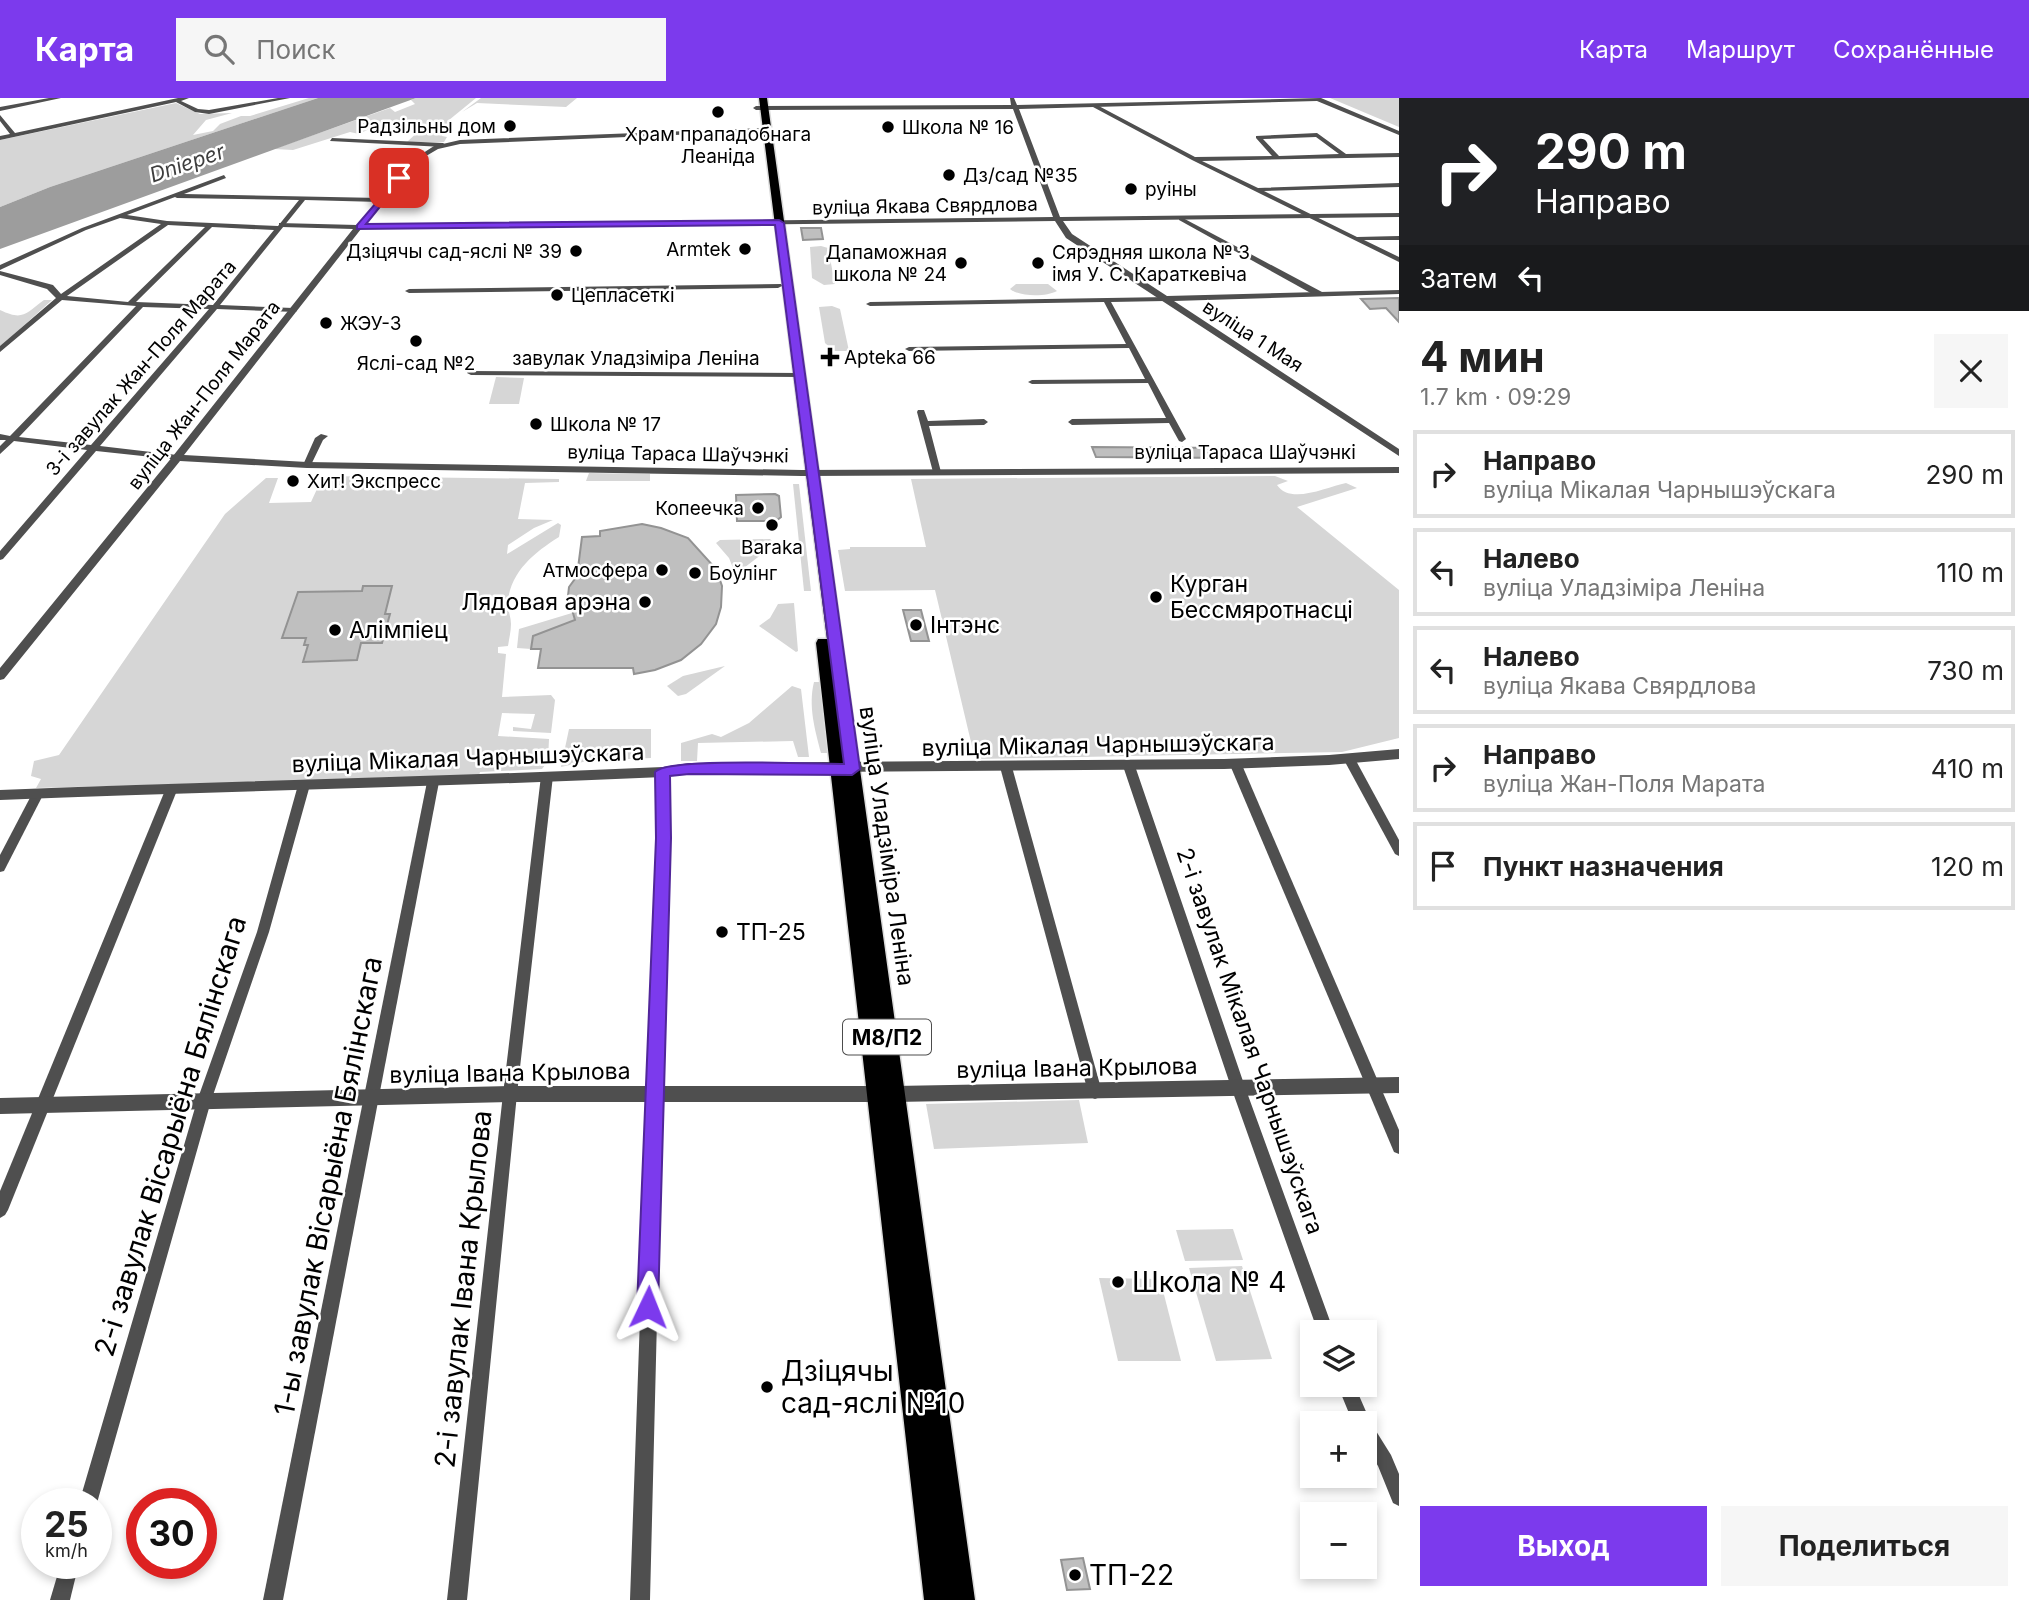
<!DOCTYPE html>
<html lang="ru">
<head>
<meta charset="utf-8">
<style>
  body { margin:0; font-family:Inter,sans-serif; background:#f6f6f6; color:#222; height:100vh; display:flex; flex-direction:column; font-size:26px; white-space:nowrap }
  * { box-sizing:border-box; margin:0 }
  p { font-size:23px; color:#767676 }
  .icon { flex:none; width:38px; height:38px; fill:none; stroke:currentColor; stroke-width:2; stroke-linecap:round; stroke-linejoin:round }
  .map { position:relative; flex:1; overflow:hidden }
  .drawer { display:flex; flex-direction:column; background:#fff; width:630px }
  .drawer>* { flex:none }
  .top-card { background:#202124; color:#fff; overflow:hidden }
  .buttons { position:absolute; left:1300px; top:1222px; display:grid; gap:14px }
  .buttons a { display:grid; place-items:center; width:77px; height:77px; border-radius:0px; background:#fff; box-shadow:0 4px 10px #0003; font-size:35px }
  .speed { position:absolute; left:21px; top:1390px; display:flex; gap:14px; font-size:35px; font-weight:700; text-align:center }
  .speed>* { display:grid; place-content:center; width:91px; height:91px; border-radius:50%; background:#fff; box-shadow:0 4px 10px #0003; line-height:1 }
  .speed small { font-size:18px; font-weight:400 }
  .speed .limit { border:10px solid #d22; background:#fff; color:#111 }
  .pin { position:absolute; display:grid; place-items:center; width:60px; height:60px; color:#fff; margin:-30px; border-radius:14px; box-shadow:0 4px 10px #0006 }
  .me { position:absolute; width:77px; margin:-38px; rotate:2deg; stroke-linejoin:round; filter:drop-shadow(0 0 5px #0008) }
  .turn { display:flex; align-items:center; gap:24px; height:147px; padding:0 21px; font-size:32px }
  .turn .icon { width:91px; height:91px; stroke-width:2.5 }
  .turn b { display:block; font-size:49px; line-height:60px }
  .then { display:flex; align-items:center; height:66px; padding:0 21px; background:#0003; gap:14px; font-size:26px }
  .round { display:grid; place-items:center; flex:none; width:74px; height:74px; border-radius:0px; background:#f6f6f6 }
  .head { display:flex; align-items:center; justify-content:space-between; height:119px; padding:0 21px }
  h1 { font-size:42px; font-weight:700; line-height:52px }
  .action { display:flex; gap:14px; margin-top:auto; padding:14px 21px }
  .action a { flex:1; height:80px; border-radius:0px; background:#7c3aed; color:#fff; font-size:28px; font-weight:700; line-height:80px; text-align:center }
  .action a+a { background:#f6f6f6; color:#222 }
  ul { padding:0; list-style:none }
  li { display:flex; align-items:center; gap:21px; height:88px; margin:0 14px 10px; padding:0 7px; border:4px solid #e0e0e0; border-radius:0px }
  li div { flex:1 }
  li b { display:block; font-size:26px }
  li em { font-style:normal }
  header { display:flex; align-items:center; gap:42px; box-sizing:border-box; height:98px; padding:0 35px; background:#7c3aed; color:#fff }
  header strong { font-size:33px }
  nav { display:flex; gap:38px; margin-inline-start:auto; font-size:24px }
  .search { width:490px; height:63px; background:#f6f6f6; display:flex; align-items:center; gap:18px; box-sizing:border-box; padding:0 24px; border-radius:0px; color:#767676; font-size:26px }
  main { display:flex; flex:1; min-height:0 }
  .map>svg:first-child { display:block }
  .green { fill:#d6d6d6 }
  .water { fill:#9d9d9d }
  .building { fill:#bfbfbf; stroke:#939393; stroke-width:2 }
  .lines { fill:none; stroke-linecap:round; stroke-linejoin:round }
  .primary-casing { stroke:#dbdbdb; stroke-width:3 }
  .minor { fill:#4f4f4f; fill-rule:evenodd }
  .tertiary { fill:#4f4f4f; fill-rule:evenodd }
  .primary { fill:#000; fill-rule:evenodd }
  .route { fill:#7c3aed; stroke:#51269a; stroke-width:2 }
  .poi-dot { fill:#000; stroke:#fff; stroke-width:2.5 }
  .labels { text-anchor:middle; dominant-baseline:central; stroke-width:5; stroke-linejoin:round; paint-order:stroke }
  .far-poi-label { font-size:19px; fill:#000; stroke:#fff; text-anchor:start }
  .far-street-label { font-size:19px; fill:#000; stroke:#fff }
  .far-water-label { font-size:21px; font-style:italic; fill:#3e3e3e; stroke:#fff }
  .shield { fill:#fff; stroke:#4c4c4c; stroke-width:2 }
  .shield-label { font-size:21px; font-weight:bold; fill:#000 }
  .poi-label { font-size:23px; fill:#000; stroke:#fff; text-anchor:start }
  .street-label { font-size:23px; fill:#000; stroke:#fff }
  .near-street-label { font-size:28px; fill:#000; stroke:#fff }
  .near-poi-label { font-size:28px; fill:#000; stroke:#fff; text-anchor:start }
</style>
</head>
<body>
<header>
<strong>Карта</strong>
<div class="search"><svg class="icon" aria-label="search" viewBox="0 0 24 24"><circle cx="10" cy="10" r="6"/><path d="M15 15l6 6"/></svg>Поиск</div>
<nav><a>Карта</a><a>Маршрут</a><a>Сохранённые</a></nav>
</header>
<main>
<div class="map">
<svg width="1399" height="1502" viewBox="0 0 1399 1502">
  <rect width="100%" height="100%" fill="#fff"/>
  <g class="green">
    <path d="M309,0H318L50,89L0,109V42L176,5L200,16L232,15L206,22L193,37L213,33L220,26L241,18H250Z"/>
    <path d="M416,0H476L449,22V28L442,30V38L447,39L444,44H407L422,30L385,23L359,36L350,34L293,52L274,51L390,10L395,14L415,6L411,2Z"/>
    <path d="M481,0H577L566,9L477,5L462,14Z"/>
    <path d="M1330,0H1399V29Z"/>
    <path d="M821,148L828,150L835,186L824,187L812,180L810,149Z"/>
    <path d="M1016,186H1048L1057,193C1046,199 1020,199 1010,191Z"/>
    <path d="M44,202H52L0,249V212C23,223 25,216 44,202Z"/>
    <path d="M832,208L840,211L849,253H834L825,245L819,209Z"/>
    <path d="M496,279L524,280L519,306H489Z"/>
    <path d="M589,375L650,376V383H586Z"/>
    <path d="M323,378L559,381V384L525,385L518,421L553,422L534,430L508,447L507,456L558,425L561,427L559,439C535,454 511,473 508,503C507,511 511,518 511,526C511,533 509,541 508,548L498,549V555L506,556L502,599L551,597L555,602L551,635L513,633V629L531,631L535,616L502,615L498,638L549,641L548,663L542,671L480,674L479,678L36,690L41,681L31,678L34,663L59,657L225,416L266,380H278L269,405L311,404Z"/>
    <path d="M1275,378L1288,383L1277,387C1290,407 1327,389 1346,385L1357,390L1297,409L1399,492V640L1342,654L975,661L935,492L845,493L838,452L850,451V449H926L911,381Z"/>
    <path d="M793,386H799L811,493H804Z"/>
    <path d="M770,441L775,446L740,473L733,470L729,460L716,445L720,442Z"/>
    <path d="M794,505L798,553L796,554L759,528L770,520L778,506Z"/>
    <path d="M572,515L575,522L533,538L531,551L517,550L519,531Z"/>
    <path d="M725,568L686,596L678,598L667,588L683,578Z"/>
    <path d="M814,584H821L829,655H821C815,632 808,608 814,584Z"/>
    <path d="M792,588L801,591L809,659H798L793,643L698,645L697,663H681V645L712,636L721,639L749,625Z"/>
    <path d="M569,631H651V660L587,663L561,669Z"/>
    <path d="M1079,1002L1088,1045L934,1051L926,1006Z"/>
    <path d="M1233,1131L1243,1162L1185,1163L1176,1132Z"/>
    <path d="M1242,1168L1272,1261L1216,1263L1189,1170Z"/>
    <path d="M1099,1180L1160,1181L1181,1263H1118Z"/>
  </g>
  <path class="water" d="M318,0H416L0,151V109L50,89Z"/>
  <g class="building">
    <path d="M801,130H821L823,141L803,142Z"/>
    <path d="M1399,200V224L1386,210L1370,211L1361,201Z"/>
    <path d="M1092,349L1226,350L1232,360L1096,359Z"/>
    <path d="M775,396L779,398L781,419L776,423H737L736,397Z"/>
    <path d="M642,426L661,430L688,440L716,471L722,488L721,509L716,526L701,546L681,562L655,572L634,576L633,570H538L541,551H531L533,538L575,522L568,498L569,489L577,478L582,439L600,438V433Z"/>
    <path d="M363,488H392L385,516H390L382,545H361L357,562L303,564L308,547H304L306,540H282L298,494L362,493Z"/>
    <path d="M903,512H921L929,543H911Z"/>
    <path d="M1083,1460L1090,1491L1067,1492L1061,1462Z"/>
  </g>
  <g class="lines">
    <defs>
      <path id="primary" d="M759,0H767L975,1502H924L816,545L818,541H827Z"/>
    </defs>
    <use href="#primary" class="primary-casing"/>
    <g class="minor">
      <path d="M49,0H61L0,13V9Z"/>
      <path d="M178,0H189L181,3L198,11L209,12L278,0H290L209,16L195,14L176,4L0,42V38L10,36L0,23V17L15,35Z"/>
      <path d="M1095,6L1195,59L1272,58L1256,40V38L1317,35L1346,56L1399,55V59L1202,63L1258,90L1399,85V89L1264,93L1357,139L1399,138V142H1364L1399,159V164L1192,62L1093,9ZM1316,39L1339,56L1279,58L1263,41Z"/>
      <path d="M332,40L443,45L446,47L443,49L330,43Z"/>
      <path d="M224,77L226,80L184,96L380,100L383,102L380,104L305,102L220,207L293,210L297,212L296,214L217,211L100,348L177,357L181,360L180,362L96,353L3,461L0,462V453L87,352L14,343L0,356V348L6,342H0V336L10,338L136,208L62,202L0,254V248L56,200L47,191L0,177V173L53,187L61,196L161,126L120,120L86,132L2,171L0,172V167L82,130ZM175,99L177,100L299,102L278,128L167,123L127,117ZM168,127L205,129L128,204L67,198ZM212,129L274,132L213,207L136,204ZM143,209L209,211L91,347L19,339Z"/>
      <path d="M1181,119L1322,194L1323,196L1316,198L1179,122V120Z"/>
      <path d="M781,186L782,188L778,190L409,195L405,193L409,191Z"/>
      <path d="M1168,199V203H1165L1111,204L1186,341L1182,344L1179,343L1169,325L1072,327L1068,324L1072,321L1166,320L1148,285L1032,286L1028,284L1032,282L1145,281L1129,250L909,253L905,251L909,249L1126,246L1104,204L870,208L866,206L870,204Z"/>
      <path d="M468,273L800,275L804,277L800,279L471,277L467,275Z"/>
      <path d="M918,312H924L928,323L984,321L988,324L984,327L929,328L941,374L937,377L933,374L917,314Z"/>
      <path d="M321,336L328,338L323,342L310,369H304L303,367L315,340Z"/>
      <path d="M1350,658L1354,659L1399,742V758L1395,756L1344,662Z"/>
      <path d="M1236,663L1242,667L1399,1032V1056L1394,1054L1230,667Z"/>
      <path d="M1129,664L1135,668L1245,989L1334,1234H1318L1231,989L1123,668Z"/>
      <path d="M1006,665L1012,669L1102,994L1100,999L1095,1001L1090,999L1088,994L1000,669Z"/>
      <path d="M663,670L669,674V740L650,1502H630L657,740V674Z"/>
      <path d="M547,674L553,678L517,996L467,1502H447L503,996L541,678Z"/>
      <path d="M433,680L439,684L283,1502H263L427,684Z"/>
      <path d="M304,683L310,687L269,834L211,1003L97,1405L96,1407V1405H79L197,1003L257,834L298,687Z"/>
      <path d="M172,686L178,690L8,1112L5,1117L0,1120V1093L166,690Z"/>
      <path d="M37,693L43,697L4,773L0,774V757L33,694Z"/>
      <path d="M1337,1286H1354L1371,1325L1391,1357L1399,1376V1408L1393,1405L1378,1368L1365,1347V1325H1353Z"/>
      <path d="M61,1465H79L70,1502H50Z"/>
    </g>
    <g class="tertiary">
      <path d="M1010,0H1014L1017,7L1321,0L1399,33V37L1317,3L1019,11L1060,119L1399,115V119L1063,123L1072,136L1167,198L1399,192V196L1174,203L1399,351V358L1066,140L1055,123L361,131L184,357L307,364L802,372L1399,369V375L802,378L307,370L180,363L4,581L0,582V570L173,358L353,131L282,129H279V125L357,127L417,59L434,48L460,42L767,30L769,33L460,46L438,51L421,61L365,127L1053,119L1013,11L756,12L753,10L756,8L1011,7Z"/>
      <path d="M1399,651V661L1329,667L1224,671L689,675L663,679C442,689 221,693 0,702V692C221,683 442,679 663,669L689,665L1224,661L1329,657Z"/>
      <path d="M1399,979V995L895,1004H510L0,1016V1000L510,988H895Z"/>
    </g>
    <use href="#primary" class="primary"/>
  </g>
  <path class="route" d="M399,78L403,80L366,126L779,122L784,125L860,671L852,677L689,676L670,678L671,740L658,1209L655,1217L648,1220L640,1217L637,1209L656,740L655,674C666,659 817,666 844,666L775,127L357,131V127Z"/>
  <g class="poi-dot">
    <circle cx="718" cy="14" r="7"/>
    <circle cx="510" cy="28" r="7"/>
    <circle cx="888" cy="29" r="7"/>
    <circle cx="949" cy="77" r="7"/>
    <circle cx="1131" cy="91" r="7"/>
    <circle cx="745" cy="151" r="7"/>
    <circle cx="576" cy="153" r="7"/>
    <circle cx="961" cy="165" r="7"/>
    <circle cx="1038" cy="165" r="7"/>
    <circle cx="557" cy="197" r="7"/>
    <circle cx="326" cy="225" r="7"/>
    <circle cx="416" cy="243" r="7"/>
    <path d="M826.5 248.5h7v7h7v7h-7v7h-7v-7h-7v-7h7z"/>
    <circle cx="536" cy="326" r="7"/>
    <circle cx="293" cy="383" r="7"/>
    <circle cx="758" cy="410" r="7"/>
    <circle cx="772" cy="427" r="7"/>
    <circle cx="662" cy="472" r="7"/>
    <circle cx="695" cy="475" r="7"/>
    <circle cx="1156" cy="499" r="7"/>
    <circle cx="645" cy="504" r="7"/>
    <circle cx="916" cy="527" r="7"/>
    <circle cx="335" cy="532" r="7"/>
    <circle cx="722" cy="834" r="7"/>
    <circle cx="1118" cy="1184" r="7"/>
    <circle cx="767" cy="1289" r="7"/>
    <circle cx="1075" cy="1477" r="7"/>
  </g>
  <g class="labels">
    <g class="far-poi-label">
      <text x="496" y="28" text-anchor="end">Радзільны дом</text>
      <text x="902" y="29">Школа № 16</text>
      <text x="718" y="36" text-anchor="middle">Храм прападобнага<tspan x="718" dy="22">Леаніда</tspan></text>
      <text x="963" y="77">Дз/сад №35</text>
      <text x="1145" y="91">руіны</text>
      <text x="731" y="151" text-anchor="end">Armtek</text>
      <text x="562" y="153" text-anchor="end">Дзіцячы сад-яслі № 39</text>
      <text x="947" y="154" text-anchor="end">Дапаможная<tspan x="947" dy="22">школа № 24</tspan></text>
      <text x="1052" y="154">Сярэдняя школа № 3<tspan x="1052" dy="22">імя У. С. Караткевіча</tspan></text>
      <text x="571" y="197">Цепласеткі</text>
      <text x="340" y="225">ЖЭУ-3</text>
      <text x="844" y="259">Apteka 66</text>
      <text x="416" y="265" text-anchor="middle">Яслі-сад №2</text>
      <text x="550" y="326">Школа № 17</text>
      <text x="307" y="383">Хит! Экспресс</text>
      <text x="744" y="410" text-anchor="end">Копеечка</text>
      <text x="772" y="449" text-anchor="middle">Baraka</text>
      <text x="648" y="472" text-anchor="end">Атмосфера</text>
      <text x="709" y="475">Боўлінг</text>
    </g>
    <g class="far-street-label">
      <text transform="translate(925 108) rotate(-1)">вуліца Якава Свярдлова</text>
      <text transform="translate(1253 238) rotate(33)">вуліца 1 Мая</text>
      <text x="636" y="260">завулак Уладзіміра Леніна</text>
      <text transform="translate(141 270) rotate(-49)">3-і завулак Жан-Поля Марата</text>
      <text transform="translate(204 297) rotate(-52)">вуліца Жан-Поля Марата</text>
      <text x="1245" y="354">вуліца Тараса Шаўчэнкі</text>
      <text transform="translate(678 356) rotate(1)">вуліца Тараса Шаўчэнкі</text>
    </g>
    <g class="far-water-label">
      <text transform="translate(187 65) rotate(-19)">Dnieper</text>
    </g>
    <rect class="shield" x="843" y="921.5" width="88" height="35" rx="5"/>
    <g class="shield-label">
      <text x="887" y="939">М8/П2</text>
    </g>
    <g class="poi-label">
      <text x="1170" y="486">Курган<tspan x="1170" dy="26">Бессмяротнасці</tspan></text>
      <text x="631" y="504" text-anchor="end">Лядовая арэна</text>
      <text x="930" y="527">Інтэнс</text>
      <text x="349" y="532">Алімпіец</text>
      <text x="736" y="834">ТП-25</text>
    </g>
    <g class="street-label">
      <text transform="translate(1098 647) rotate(-1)">вуліца Мікалая Чарнышэўскага</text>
      <text transform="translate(468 660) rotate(-2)">вуліца Мікалая Чарнышэўскага</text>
      <text transform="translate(887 748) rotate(82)">вуліца Уладзіміра Леніна</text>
      <text transform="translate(1250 943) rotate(71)">2-і завулак Мікалая Чарнышэўскага</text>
      <text transform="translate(1077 970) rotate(-1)">вуліца Івана Крылова</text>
      <text transform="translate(510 975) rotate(-1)">вуліца Івана Крылова</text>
    </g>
    <g class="near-street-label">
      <text transform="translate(170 1038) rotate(-73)">2-і завулак Вісарыёна Бялінскага</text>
      <text transform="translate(328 1088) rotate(-79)">1-ы завулак Вісарыёна Бялінскага</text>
      <text transform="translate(463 1191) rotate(-84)">2-і завулак Івана Крылова</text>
    </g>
    <g class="near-poi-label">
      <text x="1132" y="1184">Школа № 4</text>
      <text x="781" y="1273">Дзіцячы<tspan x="781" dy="32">сад-яслі №10</tspan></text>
      <text x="1089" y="1477">ТП-22</text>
    </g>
  </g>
</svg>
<div class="buttons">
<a><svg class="icon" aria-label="layers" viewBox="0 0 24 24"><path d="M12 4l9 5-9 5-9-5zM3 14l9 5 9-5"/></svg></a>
<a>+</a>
<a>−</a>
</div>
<div class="speed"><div>25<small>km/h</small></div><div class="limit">30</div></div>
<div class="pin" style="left:399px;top:80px;background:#d93025"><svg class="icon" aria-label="arrive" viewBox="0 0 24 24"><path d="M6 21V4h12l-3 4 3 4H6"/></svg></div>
<svg class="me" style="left:648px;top:1209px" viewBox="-20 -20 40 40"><path d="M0-17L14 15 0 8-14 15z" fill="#7c3aed" stroke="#fff" stroke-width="4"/></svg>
</div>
<section class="drawer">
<div class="top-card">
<div class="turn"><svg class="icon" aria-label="right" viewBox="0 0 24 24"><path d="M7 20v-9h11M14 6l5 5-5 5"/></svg><div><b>290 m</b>Направо</div></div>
<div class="then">Затем<svg class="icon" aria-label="left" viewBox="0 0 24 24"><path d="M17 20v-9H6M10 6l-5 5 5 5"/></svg></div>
</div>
<div class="head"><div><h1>4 мин</h1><p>1.7 km · 09:29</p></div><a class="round"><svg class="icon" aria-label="close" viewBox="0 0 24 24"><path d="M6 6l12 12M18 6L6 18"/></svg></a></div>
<ul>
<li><svg class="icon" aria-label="right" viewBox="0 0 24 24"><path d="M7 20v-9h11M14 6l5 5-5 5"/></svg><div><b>Направо</b><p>вуліца Мікалая Чарнышэўскага</p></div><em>290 m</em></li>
<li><svg class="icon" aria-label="left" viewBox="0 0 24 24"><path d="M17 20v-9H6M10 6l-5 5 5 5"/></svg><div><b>Налево</b><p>вуліца Уладзіміра Леніна</p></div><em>110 m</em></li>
<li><svg class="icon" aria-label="left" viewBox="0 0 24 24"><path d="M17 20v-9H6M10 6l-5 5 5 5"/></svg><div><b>Налево</b><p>вуліца Якава Свярдлова</p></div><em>730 m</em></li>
<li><svg class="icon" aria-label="right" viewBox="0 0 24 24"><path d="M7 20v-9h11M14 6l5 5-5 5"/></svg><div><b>Направо</b><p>вуліца Жан-Поля Марата</p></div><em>410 m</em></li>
<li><svg class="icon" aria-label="arrive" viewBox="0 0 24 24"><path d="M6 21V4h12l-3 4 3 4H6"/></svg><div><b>Пункт назначения</b></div><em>120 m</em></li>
</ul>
<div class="action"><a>Выход</a><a>Поделиться</a></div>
</section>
</main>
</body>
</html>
